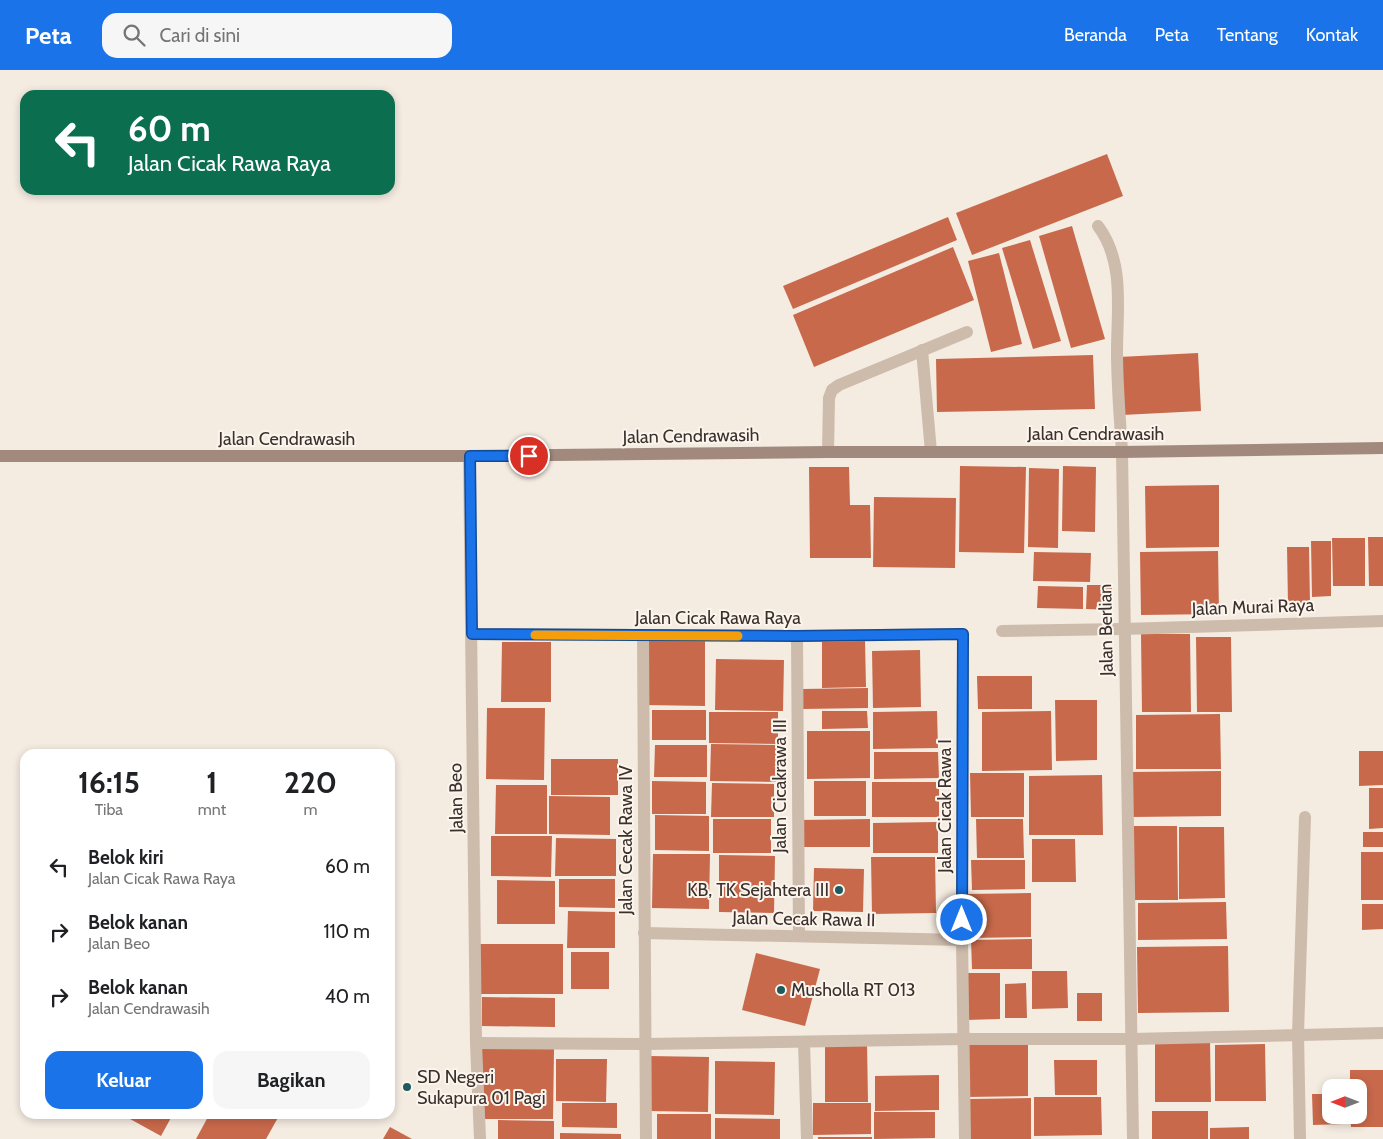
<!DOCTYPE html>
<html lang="id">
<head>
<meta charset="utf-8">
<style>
  body { margin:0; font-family:Cabin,sans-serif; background:#f6f6f6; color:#202124; height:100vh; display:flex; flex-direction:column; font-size:19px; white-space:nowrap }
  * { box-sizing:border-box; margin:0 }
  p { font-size:16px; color:#757577 }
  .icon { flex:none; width:28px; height:28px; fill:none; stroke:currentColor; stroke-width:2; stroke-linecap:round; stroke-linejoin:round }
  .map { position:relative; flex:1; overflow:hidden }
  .details { position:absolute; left:20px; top:679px; width:375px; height:370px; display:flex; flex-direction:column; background:#fff; border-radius:15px; box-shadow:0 2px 8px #0003 }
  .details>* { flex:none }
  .top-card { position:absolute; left:20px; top:20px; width:375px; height:105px; border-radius:15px; box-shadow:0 2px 8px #0003; background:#0b6e4f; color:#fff; overflow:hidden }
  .needle { width:32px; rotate:270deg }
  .fabs { position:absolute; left:1322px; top:1009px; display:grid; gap:10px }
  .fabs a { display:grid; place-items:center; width:45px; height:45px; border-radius:10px; background:#fff; box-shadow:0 2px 8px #0003; font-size:25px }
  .pin { position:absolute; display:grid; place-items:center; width:42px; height:42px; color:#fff; margin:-21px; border:2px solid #fff; border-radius:50%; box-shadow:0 1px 5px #0007 }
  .me { position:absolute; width:55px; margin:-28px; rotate:0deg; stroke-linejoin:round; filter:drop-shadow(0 0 4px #0008) }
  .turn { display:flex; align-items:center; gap:18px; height:105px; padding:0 25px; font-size:22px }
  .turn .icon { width:65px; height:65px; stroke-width:2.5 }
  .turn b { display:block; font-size:35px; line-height:42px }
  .eta { display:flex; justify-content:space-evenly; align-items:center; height:85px; text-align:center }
  .eta b { font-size:30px; font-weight:700; line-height:35px }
  .action { display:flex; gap:10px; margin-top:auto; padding:10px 25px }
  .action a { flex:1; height:58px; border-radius:15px; background:#1a73e8; color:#fff; font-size:20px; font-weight:700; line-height:58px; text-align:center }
  .action a+a { background:#f6f6f6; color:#202124 }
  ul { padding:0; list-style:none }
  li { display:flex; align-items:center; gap:15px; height:65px; padding:0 25px }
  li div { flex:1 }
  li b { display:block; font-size:19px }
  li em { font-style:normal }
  header { display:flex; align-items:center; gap:30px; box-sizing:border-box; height:70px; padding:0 25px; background:#1a73e8; color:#fff }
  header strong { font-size:24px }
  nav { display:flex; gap:28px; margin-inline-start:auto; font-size:18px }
  .search { width:350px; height:45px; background:#f6f6f6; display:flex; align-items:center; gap:12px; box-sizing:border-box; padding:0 18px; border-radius:15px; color:#757577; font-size:19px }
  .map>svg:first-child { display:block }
  .building { fill:#c8694b }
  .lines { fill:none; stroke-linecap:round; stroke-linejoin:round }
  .lane { stroke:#cdbbac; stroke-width:12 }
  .street { stroke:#cdbbac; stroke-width:12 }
  .secondary { stroke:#a18a7d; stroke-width:12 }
  .route-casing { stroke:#114b97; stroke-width:12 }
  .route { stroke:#1a73e8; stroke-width:9 }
  .slow { stroke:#f59e0b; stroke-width:9 }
  .poi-dot { fill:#1f5a5e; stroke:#fbf5ee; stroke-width:2 }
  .labels { text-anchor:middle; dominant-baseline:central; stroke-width:4; stroke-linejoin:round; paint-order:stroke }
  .street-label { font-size:18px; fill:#3b302b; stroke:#fbf5ee }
  .poi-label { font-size:18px; fill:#3b302b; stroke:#fbf5ee; text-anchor:start }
</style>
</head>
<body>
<header>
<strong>Peta</strong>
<div class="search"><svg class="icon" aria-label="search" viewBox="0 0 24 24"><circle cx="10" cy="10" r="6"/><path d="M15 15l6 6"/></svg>Cari di sini</div>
<nav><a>Beranda</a><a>Peta</a><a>Tentang</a><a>Kontak</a></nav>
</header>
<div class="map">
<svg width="1383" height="1069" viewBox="0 0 1383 1069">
  <rect width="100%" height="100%" fill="#f4ebe1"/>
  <g class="building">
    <path d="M1107,84L1123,126L972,185L956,143Z"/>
    <path d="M948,147L957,170L793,239L783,216Z"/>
    <path d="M1072,156L1105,269L1071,278L1039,166Z"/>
    <path d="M1030,170L1061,271L1033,279L1002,178Z"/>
    <path d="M953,177L974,230L814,297L793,245Z"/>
    <path d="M999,183L1022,274L991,282L968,191Z"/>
    <path d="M1198,283L1201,341L1122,345L1119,287Z"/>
    <path d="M1093,285L1095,339L937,342L936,289Z"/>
    <path d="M960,396L1026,397L1024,483L959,482Z"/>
    <path d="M1063,396L1096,397L1095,462L1062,461Z"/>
    <path d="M809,397H849L850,435H870L871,488H810Z"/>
    <path d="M1029,398L1059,399L1058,478L1028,477Z"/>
    <path d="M1219,415V477L1146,478L1145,416Z"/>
    <path d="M874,427L956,428L955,498L873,497Z"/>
    <path d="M1368,467H1383V516H1369Z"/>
    <path d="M1332,468H1365V516H1333Z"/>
    <path d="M1311,471H1331V526L1312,527Z"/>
    <path d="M1287,477H1309L1310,534H1288Z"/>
    <path d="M1218,481L1219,544L1141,545L1140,482Z"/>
    <path d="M1034,482L1091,483L1090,512L1033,511Z"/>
    <path d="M1087,515H1112V540L1086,539Z"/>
    <path d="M1038,516L1083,517V539L1037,538Z"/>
    <path d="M1141,564H1190L1191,642H1142Z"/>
    <path d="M645,567H705V636L644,635Z"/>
    <path d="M1196,567H1231L1232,642H1197Z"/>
    <path d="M865,571L866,617L822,618V572Z"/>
    <path d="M502,572H551V632H501Z"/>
    <path d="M920,580L921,637L873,638L872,581Z"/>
    <path d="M716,589L784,590L783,641L715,640Z"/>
    <path d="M977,606H1032V639H978Z"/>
    <path d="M868,618V638L802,639V619Z"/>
    <path d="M1055,630H1097V690L1056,691Z"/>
    <path d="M487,638H545L544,710L486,709Z"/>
    <rect x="652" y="640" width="54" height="30"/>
    <path d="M822,641H867L868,658L822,659Z"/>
    <path d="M937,641L938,678L873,679V642Z"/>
    <path d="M1051,641L1052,700L982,701V642Z"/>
    <path d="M709,642H778V674L709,673Z"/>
    <path d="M1220,644L1221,699H1136V645Z"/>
    <path d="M807,661H870V708L807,709Z"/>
    <path d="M711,674L778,675V712L710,711Z"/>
    <path d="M655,675H707V707H654Z"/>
    <path d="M1359,681H1383V715L1359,716Z"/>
    <path d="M874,682H938L939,708L874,709Z"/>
    <rect x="551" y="689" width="67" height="36"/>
    <path d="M1221,701V746L1131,747V702Z"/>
    <path d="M970,703H1024V747H971Z"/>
    <path d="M1102,705L1103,765H1029V706Z"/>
    <path d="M652,711L706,712V744H652Z"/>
    <rect x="814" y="711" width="52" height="35"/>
    <rect x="872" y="712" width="67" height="35"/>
    <path d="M712,713L774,714V747H711Z"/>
    <path d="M496,715H547V764H495Z"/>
    <path d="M1369,718H1383V758L1369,759Z"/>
    <path d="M549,726L610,727V765L549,764Z"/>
    <path d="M655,745L709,746V781L655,780Z"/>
    <rect x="713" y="749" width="58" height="34"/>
    <path d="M870,749V777H801L800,750Z"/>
    <path d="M976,749H1023L1024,788H977Z"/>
    <path d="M938,752V783H873V753Z"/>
    <path d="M1130,756H1177L1178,830H1131Z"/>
    <path d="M1179,757H1224L1225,828L1179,829Z"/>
    <rect x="1363" y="762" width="20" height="15"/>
    <path d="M491,766H552L551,807L491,806Z"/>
    <path d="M556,768L616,769V806H555Z"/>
    <path d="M1032,769H1075L1076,812H1032Z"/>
    <rect x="1361" y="782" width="22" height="48"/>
    <path d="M653,784H710L709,839L652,838Z"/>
    <path d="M719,785L775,786L774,843L719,842Z"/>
    <path d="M871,787H935L936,843L872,844Z"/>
    <path d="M971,790H1025V819L972,820Z"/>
    <path d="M814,798L864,799L863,842L813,841Z"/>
    <path d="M559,809H615V838L559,837Z"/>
    <path d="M497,810L555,811V854H497Z"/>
    <path d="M1031,823V867L968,868V824Z"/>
    <path d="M1226,832L1227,869L1138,870V833Z"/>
    <path d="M1362,834H1383V859L1362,860Z"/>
    <path d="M568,841L615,842V878H567Z"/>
    <path d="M1032,869V899H972L971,870Z"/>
    <path d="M477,874H563V924H476Z"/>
    <path d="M1228,876L1229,942L1138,943L1137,877Z"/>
    <rect x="571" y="882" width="38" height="37"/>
    <path d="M756,883L820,899L805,956L742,940Z"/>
    <path d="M1032,901H1067L1068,938L1032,939Z"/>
    <path d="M964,903H1000V949L965,950Z"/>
    <path d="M1026,913L1027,948H1005V914Z"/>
    <rect x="1077" y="923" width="25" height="28"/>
    <path d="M482,927L555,928V957L482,956Z"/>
    <path d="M1210,972L1211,1032H1155V973Z"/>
    <path d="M825,973H867L868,1032H825Z"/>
    <path d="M1028,974V1026L966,1027V975Z"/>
    <path d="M1265,974L1266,1031H1215V975Z"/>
    <path d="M481,979H554L553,1049H481Z"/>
    <path d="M649,986L709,987L708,1042L649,1041Z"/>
    <path d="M556,989H607L606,1032L556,1031Z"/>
    <path d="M1054,990H1097V1025H1055Z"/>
    <path d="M715,991L775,992L774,1045L715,1044Z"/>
    <path d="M1350,1000H1383V1057H1351L1350,1045H1359V1018H1350Z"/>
    <path d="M939,1005V1040L875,1041V1006Z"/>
    <path d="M1312,1024H1331V1045H1343V1054L1313,1055Z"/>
    <path d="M1034,1027H1101L1102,1065L1034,1066Z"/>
    <path d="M1031,1028V1069H970V1029Z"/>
    <path d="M562,1033H617V1058L562,1057Z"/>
    <path d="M813,1033H871V1064L813,1065Z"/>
    <rect x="1152" y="1041" width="56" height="28"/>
    <path d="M874,1042H935V1068L874,1069Z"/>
    <path d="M121,1044H173L161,1066Z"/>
    <path d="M222,1044H280L266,1069H196L209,1045L219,1049Z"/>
    <rect x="657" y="1044" width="54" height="25"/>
    <path d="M715,1048L780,1049V1069H715Z"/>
    <path d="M498,1050L554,1051V1069H498Z"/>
    <path d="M390,1057L412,1069H383Z"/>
    <path d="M1249,1057V1069H1210V1058Z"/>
    <path d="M560,1063L621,1064V1069H560Z"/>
    <rect x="818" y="1067" width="54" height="2"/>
  </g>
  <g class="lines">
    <g class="lane">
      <path d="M922,280L931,382"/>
      <path d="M828,382L829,328L832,320L839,315L967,262"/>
      <path d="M1298,964L1305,747"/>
    </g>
    <g class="street">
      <path d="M1098,156C1125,192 1117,239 1117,282C1117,315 1120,349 1122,382L1133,1069"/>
      <path d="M469,386L476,973L480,1069"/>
      <path d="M1002,561L1123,559L1383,551"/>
      <path d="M472,564L797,566L963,564L962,870L965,1069"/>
      <path d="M643,565L646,1069"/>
      <path d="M797,566L799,866"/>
      <path d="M644,863L962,870"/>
      <path d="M1298,964L1300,1069"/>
      <path d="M804,972L807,1069"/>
      <path d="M476,973L645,974L964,969H1132L1383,963"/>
    </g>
    <path class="secondary" d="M0,386H469L828,382H1122L1383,378"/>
  </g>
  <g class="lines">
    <defs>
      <path id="route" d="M529,386H470L472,564L797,566L963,564L962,850"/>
    </defs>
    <use href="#route" class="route-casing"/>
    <use href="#route" class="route"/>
    <path class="slow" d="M535,565L738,566"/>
  </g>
  <g class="poi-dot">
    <circle cx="839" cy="820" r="5"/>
    <circle cx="781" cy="920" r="5"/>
    <circle cx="407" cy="1017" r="5"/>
  </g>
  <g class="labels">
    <g class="street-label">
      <text x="1096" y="364">Jalan Cendrawasih</text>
      <text transform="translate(691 366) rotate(-1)">Jalan Cendrawasih</text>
      <text x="287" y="369">Jalan Cendrawasih</text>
      <text transform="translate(1253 537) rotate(-2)">Jalan Murai Raya</text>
      <text x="718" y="548">Jalan Cicak Rawa Raya</text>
      <text transform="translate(1106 560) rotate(-91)">Jalan Berlian</text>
      <text transform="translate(780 716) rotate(-90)">Jalan Cicakrawa III</text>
      <text transform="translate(456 728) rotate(-91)">Jalan Beo</text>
      <text transform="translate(945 736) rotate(-90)">Jalan Cicak Rawa I</text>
      <text transform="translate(626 770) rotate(-90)">Jalan Cecak Rawa IV</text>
      <text transform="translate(804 849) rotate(1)">Jalan Cecak Rawa II</text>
    </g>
    <g class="poi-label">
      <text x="829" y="820" text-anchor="end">KB, TK Sejahtera III</text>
      <text x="791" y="920">Musholla RT 013</text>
      <text x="417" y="1007">SD Negeri<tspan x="417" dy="21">Sukapura 01 Pagi</tspan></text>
    </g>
  </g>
</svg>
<div class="fabs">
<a><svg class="needle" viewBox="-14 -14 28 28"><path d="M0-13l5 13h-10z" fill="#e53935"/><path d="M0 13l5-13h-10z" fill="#757577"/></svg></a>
</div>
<div class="pin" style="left:529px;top:386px;background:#d93025"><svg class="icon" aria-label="arrive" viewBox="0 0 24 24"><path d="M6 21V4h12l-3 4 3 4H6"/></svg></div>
<svg class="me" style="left:962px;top:850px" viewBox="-20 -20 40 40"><circle r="17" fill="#1a73e8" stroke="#fff" stroke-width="3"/><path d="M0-11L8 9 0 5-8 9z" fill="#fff"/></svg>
<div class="top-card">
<div class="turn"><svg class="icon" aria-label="left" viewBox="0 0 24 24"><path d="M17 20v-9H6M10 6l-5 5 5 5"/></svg><div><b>60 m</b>Jalan Cicak Rawa Raya</div></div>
</div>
<section class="details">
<div class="eta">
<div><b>16:15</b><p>Tiba</p></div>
<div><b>1</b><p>mnt</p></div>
<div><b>220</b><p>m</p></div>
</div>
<ul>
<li><svg class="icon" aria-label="left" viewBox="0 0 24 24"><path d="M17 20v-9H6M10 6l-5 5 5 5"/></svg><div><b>Belok kiri</b><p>Jalan Cicak Rawa Raya</p></div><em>60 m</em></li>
<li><svg class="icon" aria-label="right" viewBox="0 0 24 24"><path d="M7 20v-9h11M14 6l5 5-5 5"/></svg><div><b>Belok kanan</b><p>Jalan Beo</p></div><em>110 m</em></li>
<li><svg class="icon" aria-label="right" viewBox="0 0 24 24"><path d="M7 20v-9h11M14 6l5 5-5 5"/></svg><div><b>Belok kanan</b><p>Jalan Cendrawasih</p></div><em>40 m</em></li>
</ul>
<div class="action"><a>Keluar</a><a>Bagikan</a></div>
</section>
</div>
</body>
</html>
